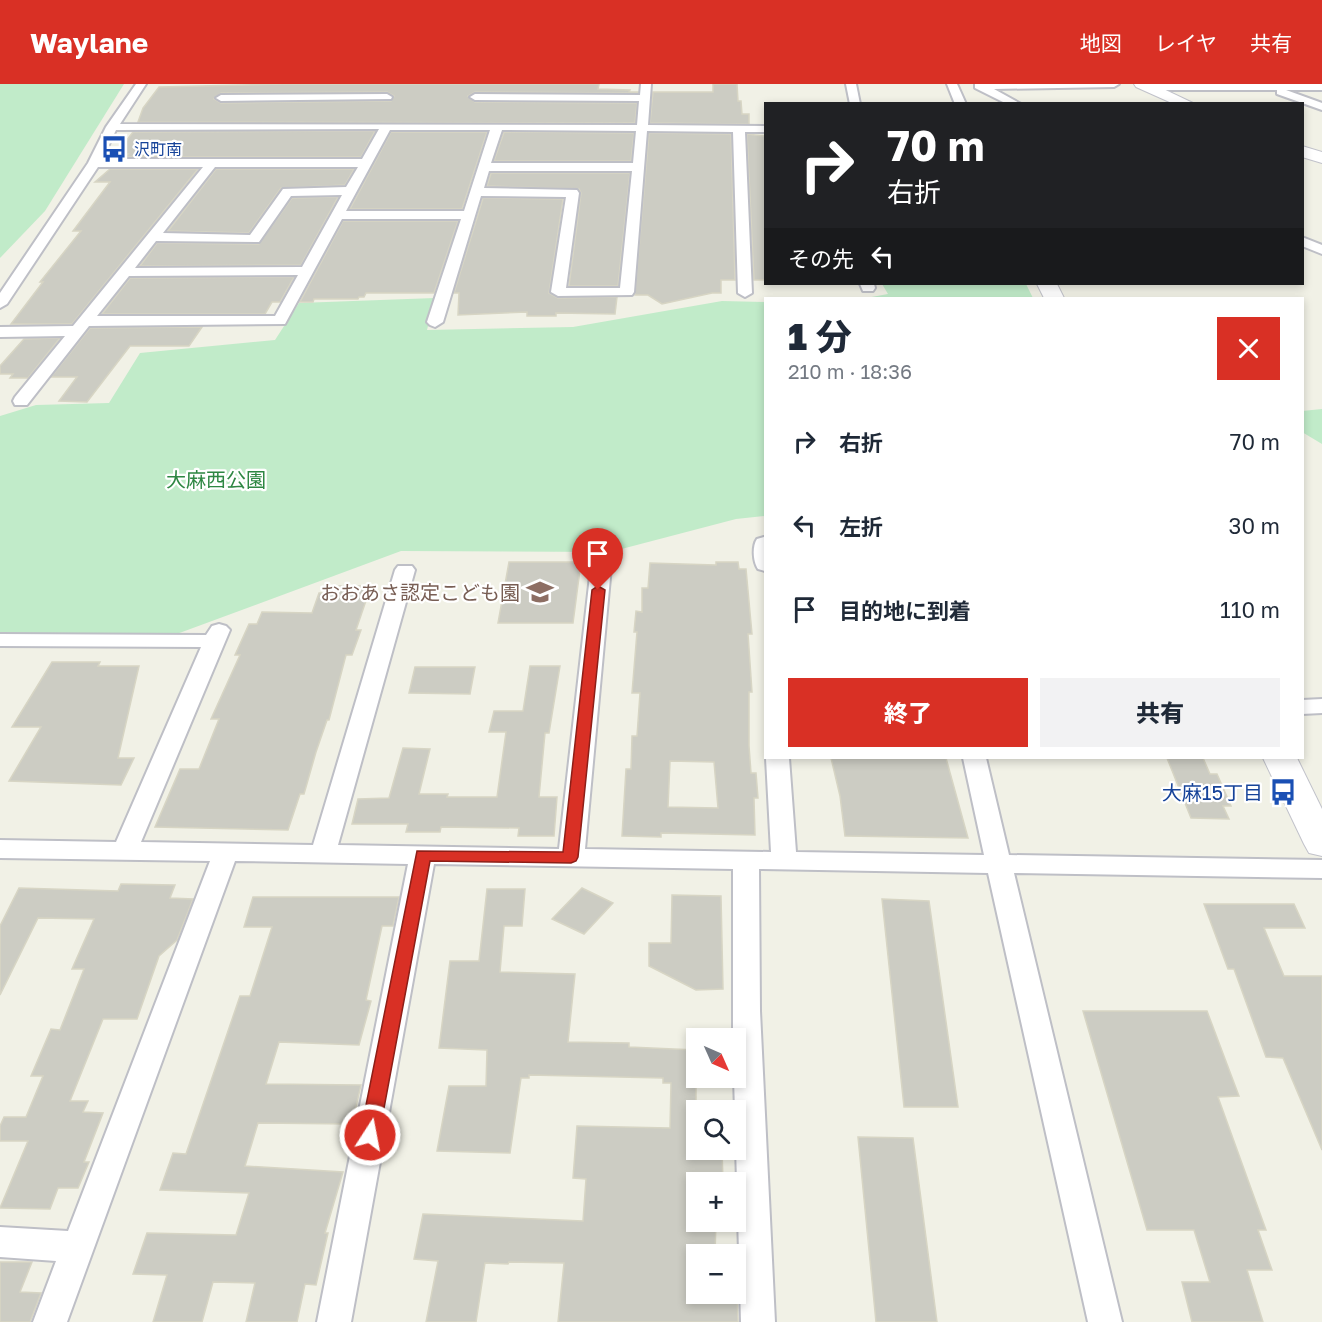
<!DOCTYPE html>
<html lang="ja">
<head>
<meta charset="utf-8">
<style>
  body { margin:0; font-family:"Golos Text","Noto Sans JP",sans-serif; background:#f2f2f3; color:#1f2937; height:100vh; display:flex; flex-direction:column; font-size:22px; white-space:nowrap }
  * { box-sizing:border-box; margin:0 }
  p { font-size:20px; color:#747a83 }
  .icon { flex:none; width:33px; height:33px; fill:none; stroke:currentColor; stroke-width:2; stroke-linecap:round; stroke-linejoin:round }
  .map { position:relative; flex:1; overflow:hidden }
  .details { position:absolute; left:764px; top:213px; width:540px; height:462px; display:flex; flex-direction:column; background:#fff; border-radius:0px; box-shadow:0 3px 9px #0003 }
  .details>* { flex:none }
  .hud { position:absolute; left:764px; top:18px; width:540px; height:183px; border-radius:0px; box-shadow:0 3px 9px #0003; background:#202124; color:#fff; overflow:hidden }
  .needle { width:39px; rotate:135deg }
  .fabs { position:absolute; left:686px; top:944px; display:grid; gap:12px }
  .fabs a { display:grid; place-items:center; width:60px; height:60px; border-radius:0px; background:#fff; box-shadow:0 3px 9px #0003; font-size:30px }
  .pin { position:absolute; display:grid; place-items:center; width:51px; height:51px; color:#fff; margin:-62px -26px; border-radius:50% 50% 50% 0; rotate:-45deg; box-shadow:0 0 6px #0007 }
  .pin .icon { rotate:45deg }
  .me { position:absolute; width:66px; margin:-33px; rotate:11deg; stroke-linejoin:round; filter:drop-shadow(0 0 4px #0008) }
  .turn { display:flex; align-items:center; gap:21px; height:126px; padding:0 24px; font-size:27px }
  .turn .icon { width:78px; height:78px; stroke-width:2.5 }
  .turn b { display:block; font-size:42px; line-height:51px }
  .then { display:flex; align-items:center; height:57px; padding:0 24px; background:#0003; gap:12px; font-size:22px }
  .round { display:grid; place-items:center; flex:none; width:63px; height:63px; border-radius:0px; background:#f2f2f3 }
  .overview { display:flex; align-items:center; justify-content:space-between; height:102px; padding:0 24px }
  h1 { font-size:36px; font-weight:800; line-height:45px }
  .button { display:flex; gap:12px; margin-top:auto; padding:12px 24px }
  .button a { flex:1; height:69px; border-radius:0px; background:#d93025; color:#fff; font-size:24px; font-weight:800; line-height:69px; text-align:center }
  .button a+a { background:#f2f2f3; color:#1f2937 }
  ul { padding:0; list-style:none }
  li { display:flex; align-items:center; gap:18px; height:84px; padding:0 24px }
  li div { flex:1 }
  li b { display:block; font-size:22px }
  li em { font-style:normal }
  header { display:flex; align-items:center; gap:36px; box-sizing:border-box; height:84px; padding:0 30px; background:#d93025; color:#fff }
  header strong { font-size:28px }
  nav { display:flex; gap:33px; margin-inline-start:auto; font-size:21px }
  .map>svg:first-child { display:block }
  .green { fill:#c1ebc9 }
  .building { fill:#ccccc3; stroke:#d7d5c4; stroke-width:1.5; fill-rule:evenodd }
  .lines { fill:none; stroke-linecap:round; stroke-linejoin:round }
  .street-casing { stroke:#bebfc6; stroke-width:4 }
  .secondary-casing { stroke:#c1c2ca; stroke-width:2 }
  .street { fill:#fff; fill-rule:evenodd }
  .secondary { fill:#fff; fill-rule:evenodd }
  .route { fill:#d93025; stroke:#8d1f18; stroke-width:1.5 }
  .labels { text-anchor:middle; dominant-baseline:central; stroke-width:4.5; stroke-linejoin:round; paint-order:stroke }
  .far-transit-label { font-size:16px; fill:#164399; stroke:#fff; text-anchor:start }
  .park-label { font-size:20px; fill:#2e8743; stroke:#fff }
  .education-label { font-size:20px; fill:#785e54; stroke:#fff; text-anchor:end }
  .transit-label { font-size:20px; fill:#164399; stroke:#fff; text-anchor:end }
</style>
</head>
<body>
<header>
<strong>Waylane</strong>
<nav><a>地図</a><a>レイヤ</a><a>共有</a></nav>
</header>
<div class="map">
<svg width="1322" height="1238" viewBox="0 0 1322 1238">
  <rect width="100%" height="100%" fill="#f1f1e6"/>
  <g class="green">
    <path d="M0,0H124L45,127L0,174Z"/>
    <path d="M882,200H1026L1033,214H866L888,210Z"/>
    <path d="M435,214L427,246L573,243L722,217L765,218V432L736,435L610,468L401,467L174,551L0,549V332L36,321L109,319L140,269L275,256L299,219Z"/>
    <path d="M1322,325V360L1302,348V327Z"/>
  </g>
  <g class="building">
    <path d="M283,0H599L598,5L630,6L629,8H638V9L475,8L468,12L475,18L637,19L635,39L138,38L143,24L159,3ZM387,8L394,12L391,17L221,19L214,15L221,9Z"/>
    <path d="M713,0H737L738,17H741L742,30H749V40L650,39L653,8H713Z"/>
    <path d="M375,47L361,73H125L128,70H116L133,48Z"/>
    <path d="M391,48H487L462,125H350Z"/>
    <path d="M504,48L634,49L631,77H494Z"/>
    <path d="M649,49L731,50L735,196H721V209H712L662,220L648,211H635Z"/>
    <path d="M747,50L765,52V196H754Z"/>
    <path d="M110,85H198L72,240H11L43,198H40L81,147H73L110,98H95Z"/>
    <path d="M216,85H354L345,101L281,104L249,149L168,147Z"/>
    <path d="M491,89H630L618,202H569L581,109L579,105L487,102Z"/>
    <path d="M338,113L301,181L140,182L157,159L259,160L292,114Z"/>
    <path d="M483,114L563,115L549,209L558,214L617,213L615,230L556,229V232H527V228L458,231L459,209H454Z"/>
    <path d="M343,137H458L434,209H366L364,213H359L358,215H314L313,218H300Z"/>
    <path d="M294,193L280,218H272L265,230H102L130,194Z"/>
    <path d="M202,243L189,262H130L87,318L59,317L77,293H51L90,244Z"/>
    <path d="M60,254L28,294H10L13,290H0V282L24,255Z"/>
    <path d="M509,478H581L573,539H498Z"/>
    <path d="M716,478H738L739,485H746L752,550H748L752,608H749V662L751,689H756L758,714H754L755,751L661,749V753L622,752L626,685H631L632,652H637L640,609H632L637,548H634L636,527L642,528V504H648L650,479L716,481ZM670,677L714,678L718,724L668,723Z"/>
    <path d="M339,502H371L356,546H361L352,571H346L329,636H327L316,668L304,710H300L288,746L155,743L180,685H199L219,635H211L240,571H235L249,540H257L262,528L312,529L319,509H336Z"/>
    <path d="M52,578H100L98,582H139L118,674H134L121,701L9,697L41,643H12Z"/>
    <path d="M530,582H560L549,649H545L539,713H557L554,752H518L519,744L441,743L440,748H406L408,740H352L358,715L389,714L403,664L430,665L419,710H448L447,713H497L506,648H489L494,627H523Z"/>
    <path d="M415,583H475L470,610L409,609Z"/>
    <path d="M831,674H946L968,754L845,752L840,712Z"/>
    <path d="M1167,674H1203L1210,690H1217L1231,722H1223L1229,735L1191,734Z"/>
    <path d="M121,800L175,801L170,814L193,815L177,856L159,872L137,935H103L70,1017H88L83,1028L103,1029L84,1078H89L78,1104H58L50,1125L0,1124L28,1057H0V1042L4,1033H26L43,992H31L51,945L60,946L84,885H72L94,835L38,834L0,911V842L19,804L118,807Z"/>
    <path d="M582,804L613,819L584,850L552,835Z"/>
    <path d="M487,805H525L522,842H504L500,888L575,890L568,958L629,959V963L696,966V1065H722L723,1098H696V1137H716L715,1170H696V1209L737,1210L738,1238H558L564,1179L509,1178L508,1180L485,1179L476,1238H426L438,1177L414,1175L423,1130L583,1137L586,1095L573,1094L577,1042L670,1044L671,999H663V994L529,991V994H521L510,1069L437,1067L449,1002H486L487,966L439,964L450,877H479Z"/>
    <path d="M672,811L721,812L723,905L696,906L649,882V859H671Z"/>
    <path d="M253,813H399L393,842H382L366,916L371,917L359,961L279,958L266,1000L361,1001L352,1040L258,1039L245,1082L343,1088L325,1149H328L316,1201L305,1200L297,1238H246L255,1199L213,1198L202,1238H153L167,1191L133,1190L147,1149L236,1151L249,1109L160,1106L173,1069L186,1070L240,912H250L272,843H244Z"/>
    <path d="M882,815L929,817L958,1023H904Z"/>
    <path d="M1204,820H1294L1305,844H1264L1284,892H1322V1066L1283,974L1266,973L1234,885H1228Z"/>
    <path d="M1083,927H1207L1239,1012L1218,1013L1266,1146H1258L1272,1186H1247L1263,1238H1192L1182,1198H1210L1194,1146H1147Z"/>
    <path d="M858,1053L913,1054L937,1238H876Z"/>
    <path d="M0,1178H32L20,1208L41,1209L30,1238H0Z"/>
  </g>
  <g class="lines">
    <defs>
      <g id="street">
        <path d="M136,0H146L120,40L637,41L639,17L475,16L470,13L475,10L640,11L641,0H651L648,41L765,42V48H745L752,209L745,213L738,209L733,48L647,47L634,208L632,211L558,212L551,208L566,113L481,112L443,238L435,243L430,241L427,238L461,135H342L285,240L89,242L27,321H15L13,317L15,313L65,252L0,253V243L73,242L203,83H98L7,220L0,224V209L88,79L106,43ZM379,45L362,75H102L116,46ZM390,46H490L464,127H346ZM502,46L636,47L633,79H491ZM215,83H358L346,103L283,105L250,151L163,149ZM489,87H632L620,204H566L579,109L577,106L484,104ZM342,111L302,183L135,184L156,157L259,158L291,112ZM298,191L275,232H97L129,192Z"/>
        <path d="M846,0H856L860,20H850Z"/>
        <path d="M947,0H957L966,20H955Z"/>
        <path d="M975,0H1119L1114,3L994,5L1021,20H1007L975,4Z"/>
        <path d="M1148,0H1322V6H1286L1322,19V26L1277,10V6H1149L1144,3Z"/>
        <path d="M387,10L392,13L391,15L221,17L216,14L221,11Z"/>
        <path d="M1302,153L1322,161V170L1302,162Z"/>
        <path d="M860,200H874L875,204L873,207H863Z"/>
        <path d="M764,453H765V487L758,485C753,478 752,462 757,455Z"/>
        <path d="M601,477L608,479L611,483L585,765L771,768L766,674H789L796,768L984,771L963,674H986L1009,771L1322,776V794L1014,789L1122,1238H1088L988,789L759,785L760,927L775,1238H741L734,993L735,954H733V785L434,780L351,1238H317L408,780L235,777L67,1238H33L56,1177L0,1173V1143L68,1147L210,777L0,774V756L116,758L201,563L0,562V550L206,551L212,542L219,540L226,542L230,546L141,758L313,761L395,486L398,482H412L415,486L338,761L559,765L591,483L594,479Z"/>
        <path d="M1322,615V629L1302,630V616Z"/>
      </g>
      <g id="secondary">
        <path d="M1134,0H1153L1195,20H1174L1136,3Z"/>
        <path d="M1302,62L1322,68V79L1302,73Z"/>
        <path d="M1037,200H1057L1064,214H1044Z"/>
        <path d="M1263,674H1297L1322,725V772L1309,769L1304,760Z"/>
      </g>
    </defs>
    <use href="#street" class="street-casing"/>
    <use href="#secondary" class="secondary-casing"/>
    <use href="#street" class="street"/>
    <use href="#secondary" class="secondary"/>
  </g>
  <path class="route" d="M598,502L605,506L578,773L576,777L571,779L430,777L379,1051L376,1057L370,1059L363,1057L360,1051L417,767L563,768L592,506Z"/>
  <defs>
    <symbol id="bus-bare" viewBox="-9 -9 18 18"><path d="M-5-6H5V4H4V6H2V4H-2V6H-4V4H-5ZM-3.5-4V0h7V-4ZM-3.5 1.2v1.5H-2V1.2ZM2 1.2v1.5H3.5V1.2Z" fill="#1a4fb4" stroke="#fff" stroke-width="2.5" paint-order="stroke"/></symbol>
    <symbol id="school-bare" viewBox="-9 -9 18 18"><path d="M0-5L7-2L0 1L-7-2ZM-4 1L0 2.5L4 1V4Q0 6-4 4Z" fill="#8d6e63" stroke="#fff" stroke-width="2.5" paint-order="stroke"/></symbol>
  </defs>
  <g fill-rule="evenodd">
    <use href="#bus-bare" x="95" y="46" width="38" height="38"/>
    <use href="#school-bare" x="521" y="489" width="38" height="38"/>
    <use href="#bus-bare" x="1264" y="689" width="38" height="38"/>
  </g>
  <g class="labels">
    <g class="far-transit-label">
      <text x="134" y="65">沢町南</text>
    </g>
    <g class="park-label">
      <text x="216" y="395">大麻西公園</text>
    </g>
    <g class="education-label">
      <text x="520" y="508">おおあさ認定こども園</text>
    </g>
    <g class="transit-label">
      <text x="1263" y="708">大麻15丁目</text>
    </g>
  </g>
</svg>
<div class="fabs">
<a><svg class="needle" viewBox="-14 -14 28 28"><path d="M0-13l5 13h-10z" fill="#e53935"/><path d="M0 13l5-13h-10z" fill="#747a83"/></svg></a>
<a><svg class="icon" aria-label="search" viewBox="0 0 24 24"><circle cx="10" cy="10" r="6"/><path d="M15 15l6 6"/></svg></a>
<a>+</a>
<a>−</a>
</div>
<div class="pin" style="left:598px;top:506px;background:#d93025"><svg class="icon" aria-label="arrive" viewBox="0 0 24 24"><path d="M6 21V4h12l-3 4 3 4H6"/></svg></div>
<svg class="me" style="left:370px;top:1051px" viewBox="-20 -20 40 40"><circle r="17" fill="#d93025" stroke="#fff" stroke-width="3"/><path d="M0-11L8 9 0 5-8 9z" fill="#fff"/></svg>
<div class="hud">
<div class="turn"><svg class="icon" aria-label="right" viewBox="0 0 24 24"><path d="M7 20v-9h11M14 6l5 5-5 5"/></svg><div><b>70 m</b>右折</div></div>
<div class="then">その先<svg class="icon" aria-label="left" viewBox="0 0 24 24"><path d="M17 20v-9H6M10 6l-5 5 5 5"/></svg></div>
</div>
<section class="details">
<div class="overview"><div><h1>1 分</h1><p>210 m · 18:36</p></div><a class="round" style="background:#d93025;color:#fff"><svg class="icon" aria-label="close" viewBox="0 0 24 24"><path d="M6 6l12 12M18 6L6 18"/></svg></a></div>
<ul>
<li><svg class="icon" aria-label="right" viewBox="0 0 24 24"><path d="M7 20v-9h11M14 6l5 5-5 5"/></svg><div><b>右折</b></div><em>70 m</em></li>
<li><svg class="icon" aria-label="left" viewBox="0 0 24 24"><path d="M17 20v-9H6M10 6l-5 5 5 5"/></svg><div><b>左折</b></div><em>30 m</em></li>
<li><svg class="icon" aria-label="arrive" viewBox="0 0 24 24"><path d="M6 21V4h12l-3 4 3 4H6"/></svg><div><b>目的地に到着</b></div><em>110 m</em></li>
</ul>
<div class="button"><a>終了</a><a>共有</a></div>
</section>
</div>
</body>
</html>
